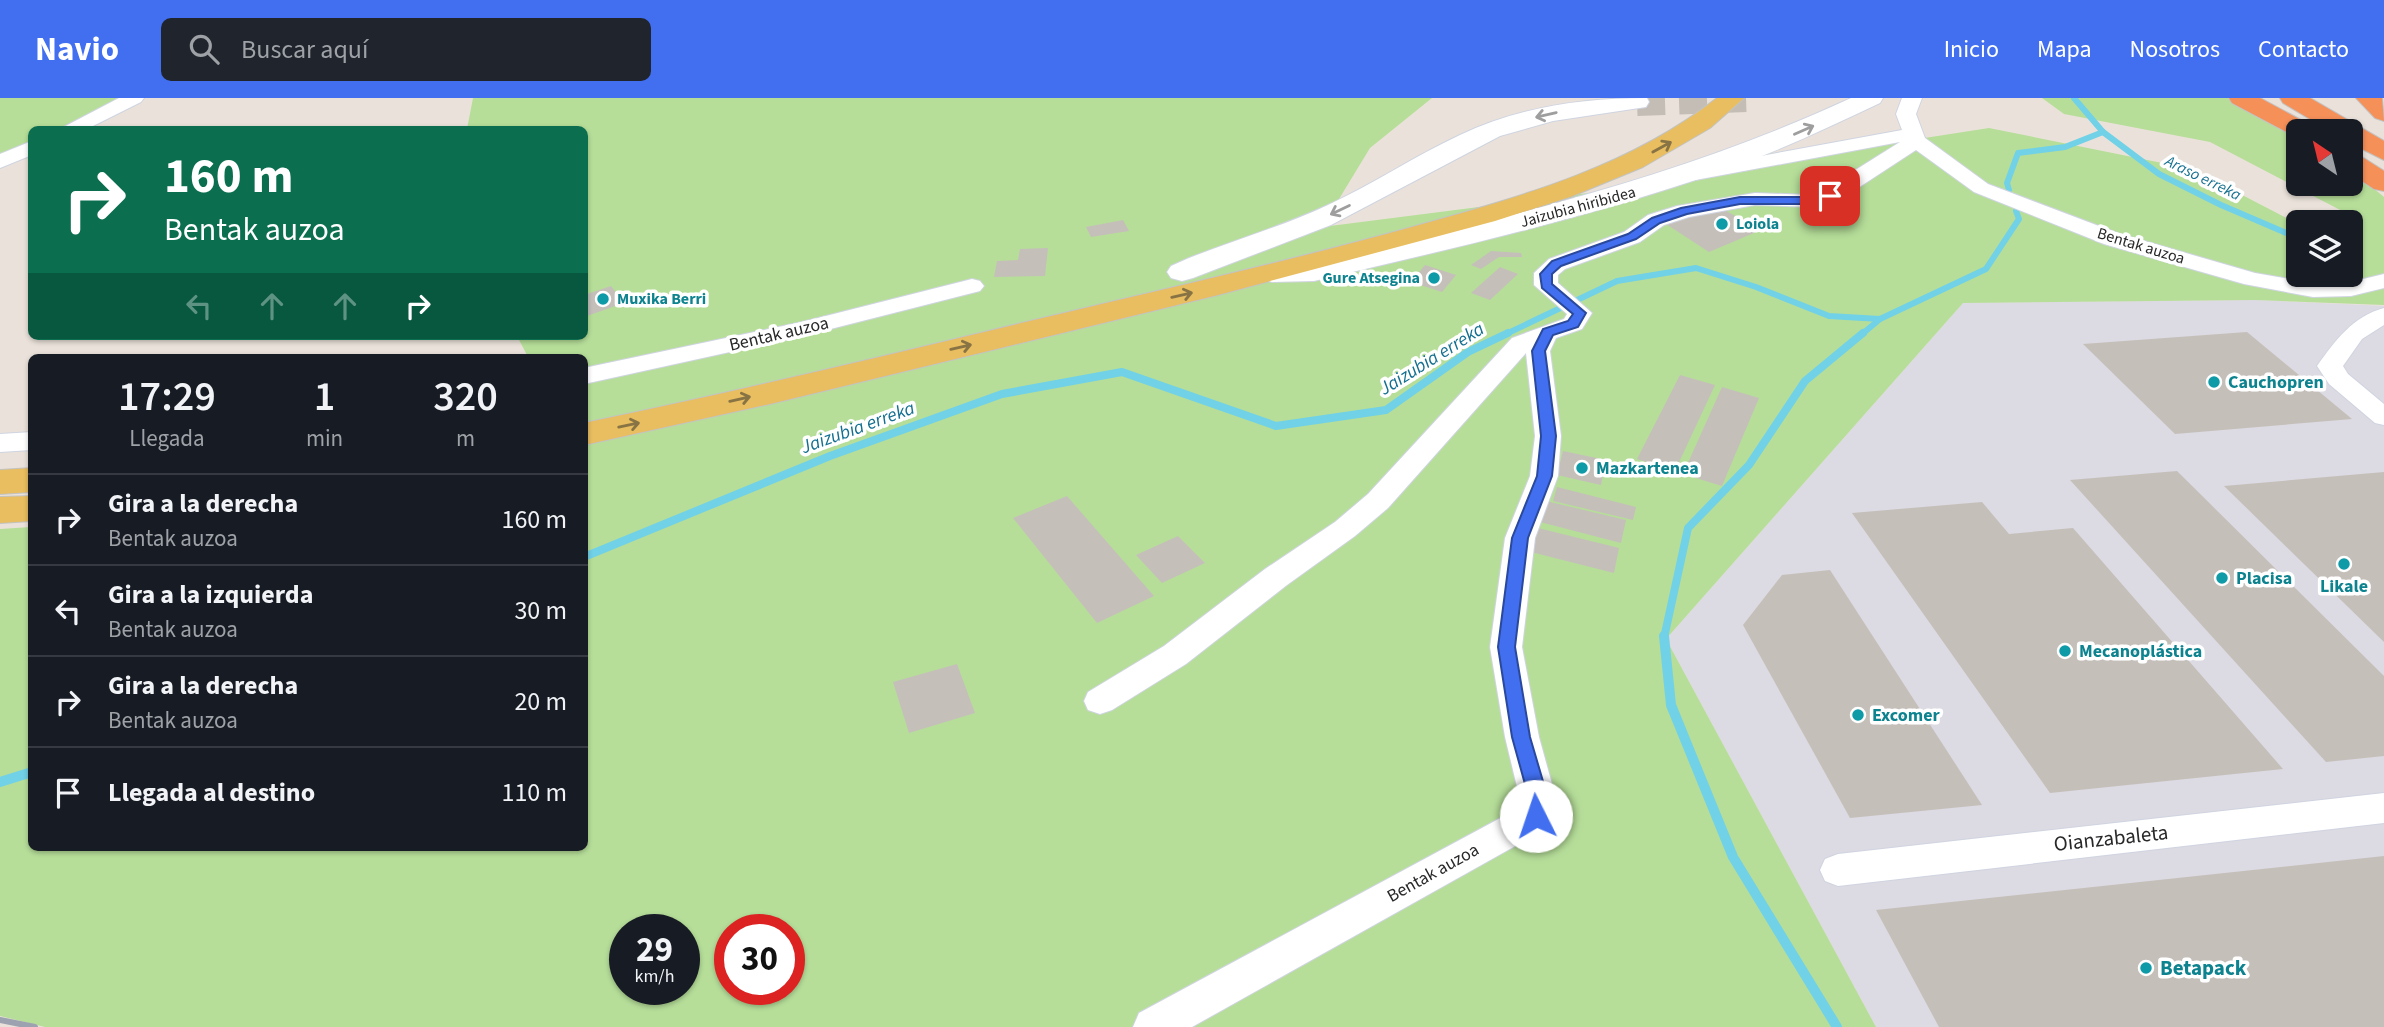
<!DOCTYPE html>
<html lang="es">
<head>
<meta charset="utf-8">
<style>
  body { margin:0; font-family:"Source Sans 3",sans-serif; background:#20242c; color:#f1f3f6; height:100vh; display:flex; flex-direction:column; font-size:26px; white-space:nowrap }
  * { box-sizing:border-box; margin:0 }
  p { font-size:23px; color:#9ea1a6 }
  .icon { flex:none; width:38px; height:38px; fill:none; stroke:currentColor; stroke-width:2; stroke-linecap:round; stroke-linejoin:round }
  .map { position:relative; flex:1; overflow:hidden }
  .side { position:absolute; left:28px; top:256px; width:560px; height:497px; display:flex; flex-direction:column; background:#171b24; border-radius:10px; box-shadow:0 2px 5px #0004 }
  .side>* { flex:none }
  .guide { position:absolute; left:28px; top:28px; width:560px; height:214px; border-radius:10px; box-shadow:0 2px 5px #0004; background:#0b6e4f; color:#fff; overflow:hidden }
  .needle { width:46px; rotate:325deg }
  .fabs { position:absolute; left:2286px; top:21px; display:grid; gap:14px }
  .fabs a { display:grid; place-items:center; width:77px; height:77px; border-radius:10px; background:#171b24; box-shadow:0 2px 5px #0004; font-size:35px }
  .speed { position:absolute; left:609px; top:816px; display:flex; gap:14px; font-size:35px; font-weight:700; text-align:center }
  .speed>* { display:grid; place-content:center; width:91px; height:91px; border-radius:50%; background:#171b24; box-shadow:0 2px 5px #0004; line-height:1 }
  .speed small { font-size:18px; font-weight:400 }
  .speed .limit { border:10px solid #d22; background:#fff; color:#111 }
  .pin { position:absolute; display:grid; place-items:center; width:60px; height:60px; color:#fff; margin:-30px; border-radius:14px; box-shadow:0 4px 10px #0006 }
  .me { position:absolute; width:77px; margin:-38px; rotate:356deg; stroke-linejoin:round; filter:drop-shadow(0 0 5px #0008) }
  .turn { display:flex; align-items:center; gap:24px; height:147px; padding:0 21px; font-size:32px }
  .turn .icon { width:91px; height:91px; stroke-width:2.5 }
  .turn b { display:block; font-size:49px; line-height:60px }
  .lanes { display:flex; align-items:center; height:66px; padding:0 21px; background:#0003; justify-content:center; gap:35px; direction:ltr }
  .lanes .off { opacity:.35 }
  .eta { display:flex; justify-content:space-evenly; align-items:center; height:119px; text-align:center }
  .eta b { font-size:42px; font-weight:600; line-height:49px }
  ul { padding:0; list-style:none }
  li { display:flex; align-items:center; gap:21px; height:91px; padding:0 21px; border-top:2px solid #363941 }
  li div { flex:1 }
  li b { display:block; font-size:26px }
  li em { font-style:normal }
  header { display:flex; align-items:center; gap:42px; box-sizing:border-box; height:98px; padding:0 35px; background:#416ff0; color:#fff }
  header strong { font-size:33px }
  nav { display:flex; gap:38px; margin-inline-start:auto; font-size:24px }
  .search { width:490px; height:63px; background:#20242c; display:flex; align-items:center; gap:18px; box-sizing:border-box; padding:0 24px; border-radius:10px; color:#9ea1a6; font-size:26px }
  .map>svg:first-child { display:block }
  .industrial { fill:#dcdae2 }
  .green { fill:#b6de99; fill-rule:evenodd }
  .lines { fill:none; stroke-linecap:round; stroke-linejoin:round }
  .stream-far2 { stroke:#71d1e7; stroke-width:6 }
  .stream-far1 { stroke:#71d1e7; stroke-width:8 }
  .stream { stroke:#71d1e7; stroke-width:10 }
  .building { fill:#c5bfba }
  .secondary-tunnel { stroke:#c3bdb6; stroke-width:28; stroke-dasharray:28 14; stroke-linecap:butt }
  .street-casing { stroke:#cfd4e0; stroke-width:2 }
  .secondary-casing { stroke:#cfd4e0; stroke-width:2 }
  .primary-casing { stroke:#c3c3c3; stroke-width:2 }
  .highway-casing { stroke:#c3c3c3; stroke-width:2 }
  .street { fill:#fff; fill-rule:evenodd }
  .secondary { fill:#fff; fill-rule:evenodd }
  .primary { fill:#e8be60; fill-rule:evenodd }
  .highway { fill:#f59059; fill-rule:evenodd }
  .rail { stroke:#9da2b1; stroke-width:6 }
  .oneway { stroke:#9e9e9e }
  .oneway2 { stroke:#887344 }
  .route { fill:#416ff0; stroke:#2a489c; stroke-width:2 }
  .culture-dot { fill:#0f9aa8; stroke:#fff; stroke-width:2.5 }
  .labels { text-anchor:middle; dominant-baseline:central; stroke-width:7; stroke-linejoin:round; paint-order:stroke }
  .far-water-label { font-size:16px; font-style:italic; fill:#146f90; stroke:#fff }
  .far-street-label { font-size:16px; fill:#282828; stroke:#fff }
  .far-culture-label { font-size:16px; font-weight:bold; fill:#0d838f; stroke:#fff; text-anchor:start }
  .street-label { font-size:18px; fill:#282828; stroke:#fff }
  .culture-label { font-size:18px; font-weight:bold; fill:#0d838f; stroke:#fff; text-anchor:start }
  .water-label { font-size:19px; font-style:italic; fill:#146f90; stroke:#fff }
  .near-street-label { font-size:21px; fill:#282828; stroke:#fff }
  .near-culture-label { font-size:21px; font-weight:bold; fill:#0d838f; stroke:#fff; text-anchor:start }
</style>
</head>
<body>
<header>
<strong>Navio</strong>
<div class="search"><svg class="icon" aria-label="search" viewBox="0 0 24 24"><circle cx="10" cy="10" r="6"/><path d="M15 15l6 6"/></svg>Buscar aquí</div>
<nav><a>Inicio</a><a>Mapa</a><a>Nosotros</a><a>Contacto</a></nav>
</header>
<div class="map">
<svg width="2384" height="929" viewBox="0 0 2384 929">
  <rect width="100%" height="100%" fill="#eae2da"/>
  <path class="industrial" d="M2255,202L2384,208V929H1876L1666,541L1963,205Z"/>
  <g class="green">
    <path d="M0,0H133L68,31L32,32L31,49L0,66Z"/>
    <path d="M473,0H1432L1370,50L1322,129L1697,81L1860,50L1989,30L2192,71L2298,126V177H2350V124H2315L2344,114L2210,44L2064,16L2042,0H2262L2303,33H2298V86H2350V71L2384,99V207L2255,202L1963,205L1666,541L1876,929H45L0,918V431L31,429L32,749H584V259H528L517,238H584V32L467,31ZM625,831H684V891H625ZM730,831H789V891H730Z"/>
  </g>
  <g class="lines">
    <g class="stream-far2">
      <path d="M2103,34L2159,76L2221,107L2298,140"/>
      <path d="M2009,92L2007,85L2018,55L2065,49L2103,34L2074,0"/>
      <path d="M2350,166L2355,169"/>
      <path d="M1504,237L1617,183L1696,170L1756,189L1829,218L1880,221L1986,171L2019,121L2016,113"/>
      <path d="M1861,237L1880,221"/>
    </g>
    <g class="stream-far1">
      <path d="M584,459L830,358L1002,296L1122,274L1276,328L1386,312L1468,254L1508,235"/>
      <path d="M1664,540L1688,430L1749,367L1805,283L1863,235"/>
    </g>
    <g class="stream">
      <path d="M1664,538L1671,607L1733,759L1837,929"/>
      <path d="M0,684L32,674"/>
    </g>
  </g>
  <g class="building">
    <path d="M1717,108L1761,132L1709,154L1666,126Z"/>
    <path d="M1123,122L1129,133L1091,139L1086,129Z"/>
    <path d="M1048,150L1045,178L994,179L997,163L1018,162L1020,151Z"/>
    <path d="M1491,153L1521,155L1522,159H1499L1481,171L1471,167Z"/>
    <path d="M1425,167L1456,177L1442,194L1411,184Z"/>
    <path d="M1500,169L1518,176L1490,202L1471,195Z"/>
    <path d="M611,188L624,205L584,219V197Z"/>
    <path d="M2247,234L2352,321L2175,336L2083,246Z"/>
    <path d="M1680,277L1715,287L1675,373L1637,361Z"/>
    <path d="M1722,289L1759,300L1722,388L1683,376Z"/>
    <path d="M1563,353L1606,362L1601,387L1557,377Z"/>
    <path d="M2177,373L2384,578V658L2326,664L2070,382Z"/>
    <path d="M2384,374V544L2224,388Z"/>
    <path d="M1557,389L1636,409L1633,422L1553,403Z"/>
    <path d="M1067,398L1154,498L1097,525L1013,420Z"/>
    <path d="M1546,403L1626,422L1621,445L1540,424Z"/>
    <path d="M1982,404L2009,436L2073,430L2283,671L2050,695L1852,415Z"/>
    <path d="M1538,430L1619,450L1614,475L1531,454Z"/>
    <path d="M1178,438L1205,465L1162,485L1136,457Z"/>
    <path d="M1830,472L1982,707L1850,720L1743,527L1782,477Z"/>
    <path d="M957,566L975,615L909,635L893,584Z"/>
    <path d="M2384,758V929H1939L1876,812Z"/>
  </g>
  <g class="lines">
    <path class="secondary-tunnel" d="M1637,4L1746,0"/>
    <defs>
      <g id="street">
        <path d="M119,0H144L141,4L85,32H58Z"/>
        <path d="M1902,0H1922L1916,16L1925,40L1988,86L2120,136L2255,175L2313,185L2351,184L2384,176V190L2351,198L2313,199L2244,186L2104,146L1974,94L1916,52L1838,103L1813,109L1755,107L1689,119L1664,127L1640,144L1565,171L1558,177V185L1592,215L1582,231L1556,240L1550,253L1561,338L1558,378L1535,440L1522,549L1539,639L1555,697L1554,718L1549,729L1192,929H1133L1139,915L1519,710V697L1505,639L1490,549L1505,440L1530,378L1535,338L1526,255L1388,410L1355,438L1287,487L1186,566L1112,612L1100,616L1088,612L1084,603L1088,594L1164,548L1265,471L1335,424L1368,396L1512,240L1564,221L1567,216L1534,187V175L1549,161L1624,134L1648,117L1677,108L1755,95L1812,97L1822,93L1900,44L1690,83L1683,81L1680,77L1683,73L1690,71L1902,32L1896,16Z"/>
        <path d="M32,43V57L0,70V56Z"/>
        <path d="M972,181L980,183L984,188L980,193L803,238L584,286V270L802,224Z"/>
        <path d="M2384,210V227L2362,241L2343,268L2348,276L2384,306V327L2375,325L2329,286L2317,268C2335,243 2353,218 2384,210Z"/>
        <path d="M32,334V352L0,354V336Z"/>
        <path d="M2384,695V725L1838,788L1825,783L1820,772L1825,761L1838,756Z"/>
      </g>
      <g id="secondary">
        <path d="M1647,0L1649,4L1646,9L1553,23L1500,38L1331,127L1193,180L1182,183L1171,180L1167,174L1171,168L1189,160C1235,142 1283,128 1328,107C1373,86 1415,58 1460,37C1519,9 1582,0 1647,0Z"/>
        <path d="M1851,0H1883L1880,5C1835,26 1790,48 1744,65C1604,116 1459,149 1314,183L1272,184L1261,181L1257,175L1261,169L1314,165C1498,122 1679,80 1851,0Z"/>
      </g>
      <g id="primary">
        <path d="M1717,0H1744L1710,30L1643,69L1570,99L1495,123L1218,197L770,306L584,347V325C760,289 932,246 1106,205C1209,181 1311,157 1412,129C1519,99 1628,70 1717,0Z"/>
        <path d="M32,370V394L0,396V372Z"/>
        <path d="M32,398V423L0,425V399Z"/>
      </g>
      <g id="highway">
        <path d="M2229,0H2260L2312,28L2316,33H2298V39L2294,38L2232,5Z"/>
        <path d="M2280,0H2310L2384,43V62L2350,45V33H2330L2283,5Z"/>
        <path d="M2356,0H2382L2384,23L2375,20Z"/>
        <path d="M2350,55L2359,57L2384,73V93L2374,91L2350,75Z"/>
      </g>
    </defs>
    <use href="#street" class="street-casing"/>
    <use href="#secondary" class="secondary-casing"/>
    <use href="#primary" class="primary-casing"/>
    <use href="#highway" class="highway-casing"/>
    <use href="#street" class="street"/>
    <use href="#secondary" class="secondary"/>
    <use href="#primary" class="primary"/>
    <use href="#highway" class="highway"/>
    <path class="rail" d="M0,922L35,929"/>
  </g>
  <defs><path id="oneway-shaft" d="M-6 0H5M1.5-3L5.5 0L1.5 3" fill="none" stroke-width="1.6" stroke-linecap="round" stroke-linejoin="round" transform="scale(1.75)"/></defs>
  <g class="oneway">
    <use href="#oneway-shaft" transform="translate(1546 17) rotate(167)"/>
    <use href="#oneway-shaft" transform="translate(1804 32) rotate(-24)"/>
    <use href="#oneway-shaft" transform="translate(1340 112) rotate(154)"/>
  </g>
  <g class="oneway2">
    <use href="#oneway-shaft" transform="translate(1662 49) rotate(-29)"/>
    <use href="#oneway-shaft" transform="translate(1182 197) rotate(-13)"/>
    <use href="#oneway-shaft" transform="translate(961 249) rotate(-13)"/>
    <use href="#oneway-shaft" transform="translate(740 301) rotate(-13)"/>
    <use href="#oneway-shaft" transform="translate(629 327) rotate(-12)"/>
  </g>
  <path class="route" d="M1830,94L1834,95V100L1813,106H1740L1687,116L1660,125L1636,141L1561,168L1552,176V186L1586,215L1578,229L1553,237L1545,253L1556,338L1552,378L1528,440L1515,549L1530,639L1547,697L1542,724L1536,726L1529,724L1526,718L1528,697L1512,639L1498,549L1512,440L1537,378L1541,338L1532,253L1543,231L1568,223L1573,216L1542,190L1540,176L1552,163L1628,136L1652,120L1681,110L1740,99H1812Z"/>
  <g class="culture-dot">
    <circle cx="1722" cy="126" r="7"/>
    <circle cx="1434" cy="180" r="7"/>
    <circle cx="603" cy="201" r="7"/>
    <circle cx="2214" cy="284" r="7"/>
    <circle cx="1582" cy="370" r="7"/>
    <circle cx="2344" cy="466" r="7"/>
    <circle cx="2222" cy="480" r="7"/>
    <circle cx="2065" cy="553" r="7"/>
    <circle cx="1858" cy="617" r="7"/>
    <circle cx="2146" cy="870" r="7"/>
  </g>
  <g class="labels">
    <g class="far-water-label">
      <text transform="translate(2203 80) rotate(26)">Araso erreka</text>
    </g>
    <g class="far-street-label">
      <text transform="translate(1578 109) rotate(-15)">Jaizubia hiribidea</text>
      <text transform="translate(2141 148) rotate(17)">Bentak auzoa</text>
    </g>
    <g class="far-culture-label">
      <text x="1736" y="126">Loiola</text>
      <text x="1420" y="180" text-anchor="end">Gure Atsegina</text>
      <text x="617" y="201">Muxika Berri</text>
    </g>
    <g class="street-label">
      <text transform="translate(779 236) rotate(-13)">Bentak auzoa</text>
      <text transform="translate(1433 775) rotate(-29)">Bentak auzoa</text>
    </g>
    <g class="culture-label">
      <text x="2228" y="284">Cauchopren</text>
      <text x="1596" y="370">Mazkartenea</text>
      <text x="2236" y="480">Placisa</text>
      <text x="2344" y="488" text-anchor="middle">Likale</text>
      <text x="2079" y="553">Mecanoplástica</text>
      <text x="1872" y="617">Excomer</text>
    </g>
    <g class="water-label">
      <text transform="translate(1432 261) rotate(-32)">Jaizubia erreka</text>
      <text transform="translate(858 330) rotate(-20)">Jaizubia erreka</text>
    </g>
    <g class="near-street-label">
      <text transform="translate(2111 740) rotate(-6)">Oianzabaleta</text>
    </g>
    <g class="near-culture-label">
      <text x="2160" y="870">Betapack</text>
    </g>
  </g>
</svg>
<div class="fabs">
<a><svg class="needle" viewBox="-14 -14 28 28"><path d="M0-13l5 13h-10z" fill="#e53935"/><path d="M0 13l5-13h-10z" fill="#9ea1a6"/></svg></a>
<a><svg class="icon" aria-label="layers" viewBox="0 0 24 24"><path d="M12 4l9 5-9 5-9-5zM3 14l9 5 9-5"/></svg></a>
</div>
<div class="speed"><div>29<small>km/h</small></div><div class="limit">30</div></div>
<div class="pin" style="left:1830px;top:98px;background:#d93025"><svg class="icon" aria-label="arrive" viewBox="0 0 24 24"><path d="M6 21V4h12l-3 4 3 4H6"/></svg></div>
<svg class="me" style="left:1536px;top:718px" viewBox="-20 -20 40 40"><circle r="19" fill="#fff"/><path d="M0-13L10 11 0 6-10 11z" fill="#416ff0"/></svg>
<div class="guide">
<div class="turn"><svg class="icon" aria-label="right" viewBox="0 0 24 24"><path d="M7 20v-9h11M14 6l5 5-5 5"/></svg><div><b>160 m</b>Bentak auzoa</div></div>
<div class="lanes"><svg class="icon off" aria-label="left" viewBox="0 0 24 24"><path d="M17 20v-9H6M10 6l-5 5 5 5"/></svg><svg class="icon off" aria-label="ahead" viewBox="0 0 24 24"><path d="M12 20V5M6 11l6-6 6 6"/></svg><svg class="icon off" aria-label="ahead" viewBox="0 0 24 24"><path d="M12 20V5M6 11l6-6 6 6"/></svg><svg class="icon" aria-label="right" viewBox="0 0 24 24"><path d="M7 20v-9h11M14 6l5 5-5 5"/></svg></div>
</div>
<section class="side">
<div class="eta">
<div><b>17:29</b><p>Llegada</p></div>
<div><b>1</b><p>min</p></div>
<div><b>320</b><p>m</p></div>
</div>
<ul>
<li><svg class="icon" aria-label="right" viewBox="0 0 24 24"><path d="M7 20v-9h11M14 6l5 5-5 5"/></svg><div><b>Gira a la derecha</b><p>Bentak auzoa</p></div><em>160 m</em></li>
<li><svg class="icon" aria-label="left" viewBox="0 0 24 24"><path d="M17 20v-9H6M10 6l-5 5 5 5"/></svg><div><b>Gira a la izquierda</b><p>Bentak auzoa</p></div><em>30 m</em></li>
<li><svg class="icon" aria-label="right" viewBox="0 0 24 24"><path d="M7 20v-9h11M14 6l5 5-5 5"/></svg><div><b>Gira a la derecha</b><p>Bentak auzoa</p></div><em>20 m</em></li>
<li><svg class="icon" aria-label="arrive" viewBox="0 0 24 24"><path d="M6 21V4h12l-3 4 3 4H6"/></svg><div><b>Llegada al destino</b></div><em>110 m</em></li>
</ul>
</section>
</div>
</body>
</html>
